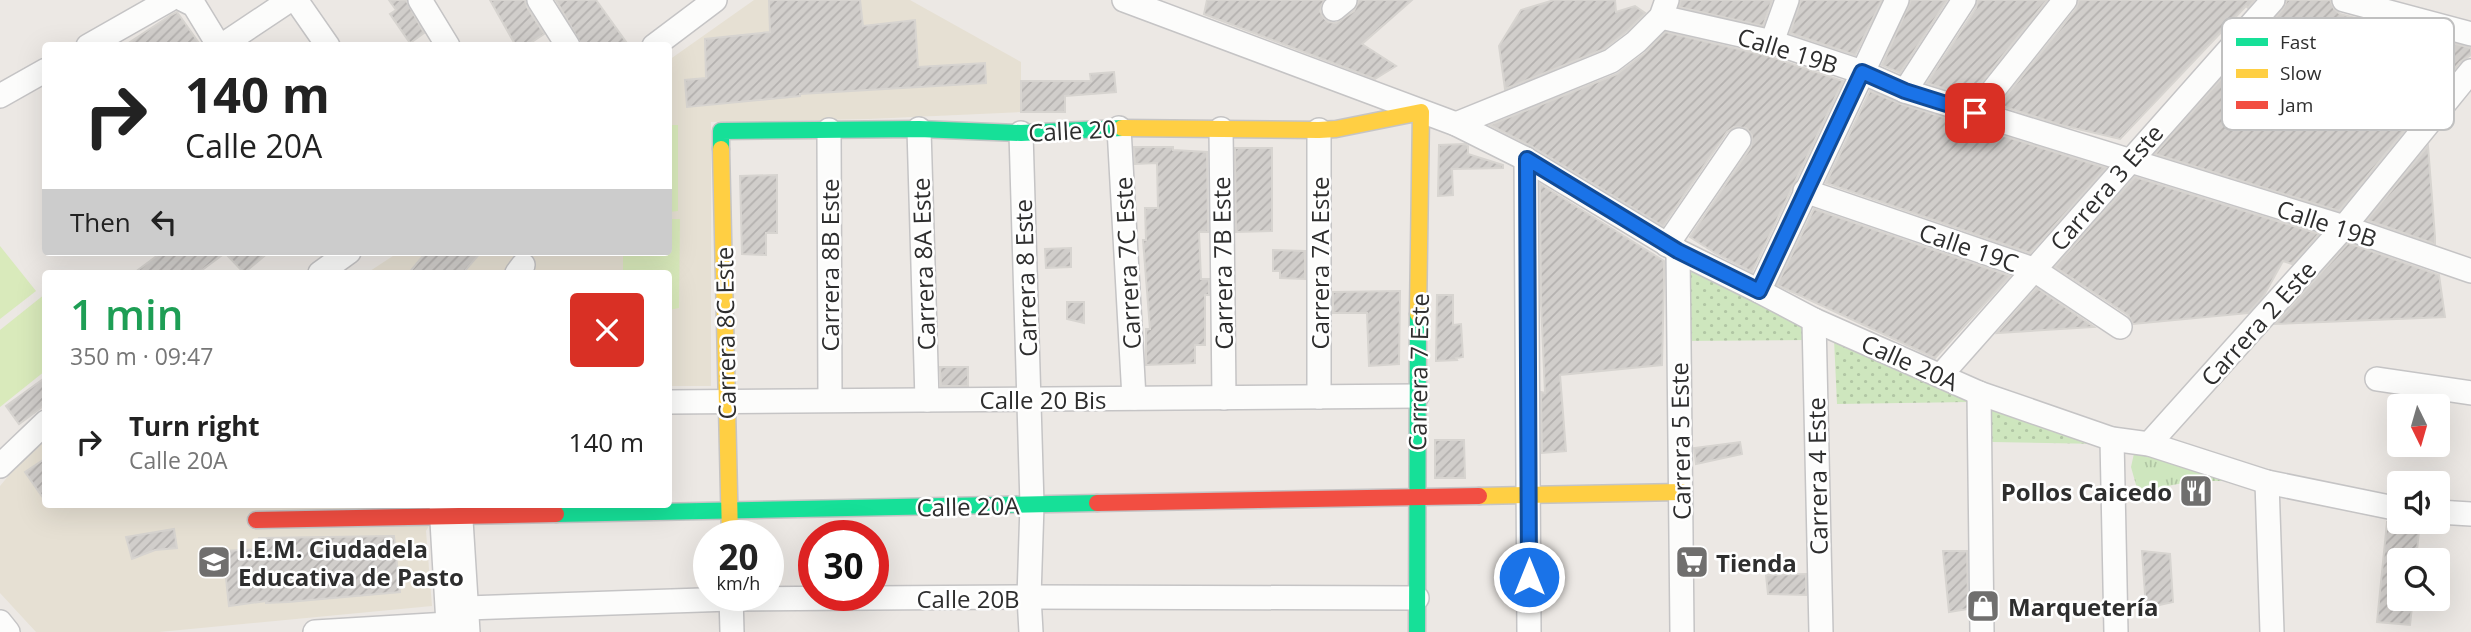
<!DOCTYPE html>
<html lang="en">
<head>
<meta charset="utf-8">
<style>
  body { margin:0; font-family:"Open Sans",sans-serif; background:#f6f6f6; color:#222; height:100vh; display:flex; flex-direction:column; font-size:26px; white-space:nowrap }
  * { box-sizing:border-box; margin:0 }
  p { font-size:23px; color:#767676 }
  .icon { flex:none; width:38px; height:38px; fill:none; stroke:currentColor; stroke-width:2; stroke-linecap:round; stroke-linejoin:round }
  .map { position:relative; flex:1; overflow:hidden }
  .side { position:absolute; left:42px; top:270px; width:630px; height:238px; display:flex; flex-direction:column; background:#fff; border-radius:7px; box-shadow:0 7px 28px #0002 }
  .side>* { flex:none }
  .banner { position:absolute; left:42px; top:42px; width:630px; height:214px; border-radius:7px; box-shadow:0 7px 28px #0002; background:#fff; color:#222; overflow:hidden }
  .needle { width:46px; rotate:175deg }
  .buttons { position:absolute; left:2387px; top:394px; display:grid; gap:14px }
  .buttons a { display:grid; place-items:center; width:63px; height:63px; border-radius:7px; background:#fff; box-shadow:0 7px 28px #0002; font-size:35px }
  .speed { position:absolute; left:693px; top:520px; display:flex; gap:14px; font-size:35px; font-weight:700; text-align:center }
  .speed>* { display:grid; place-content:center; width:91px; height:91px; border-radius:50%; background:#fff; box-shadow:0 7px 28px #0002; line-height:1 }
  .speed small { font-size:18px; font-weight:400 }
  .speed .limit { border:10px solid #d22; background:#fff; color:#111 }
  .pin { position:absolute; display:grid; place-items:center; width:60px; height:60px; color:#fff; margin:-30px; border-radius:14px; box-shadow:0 4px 10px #0006 }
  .me { position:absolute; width:77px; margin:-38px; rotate:0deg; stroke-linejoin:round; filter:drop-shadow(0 0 5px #0008) }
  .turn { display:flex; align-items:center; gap:24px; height:147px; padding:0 28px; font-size:32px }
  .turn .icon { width:91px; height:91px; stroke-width:2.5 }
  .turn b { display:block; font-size:49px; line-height:60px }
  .then { display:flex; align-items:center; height:66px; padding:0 28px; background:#0003; gap:14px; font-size:26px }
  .round { display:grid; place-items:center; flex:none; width:74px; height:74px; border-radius:7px; background:#f6f6f6 }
  .summary { display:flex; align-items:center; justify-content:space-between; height:119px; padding:0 28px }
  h1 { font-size:42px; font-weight:600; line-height:52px; color:#1e9e55 }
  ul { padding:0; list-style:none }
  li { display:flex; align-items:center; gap:21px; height:105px; padding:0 28px }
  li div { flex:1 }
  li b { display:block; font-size:26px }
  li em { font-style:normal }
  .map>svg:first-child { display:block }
  .education { fill:#e6e0d3 }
  .grass { fill:url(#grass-tufts) }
  .park { fill:url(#park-dots) }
  .pitch { fill:#d9eabb }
  .building { fill:url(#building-hatch); stroke:#d7d4d0; stroke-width:2 }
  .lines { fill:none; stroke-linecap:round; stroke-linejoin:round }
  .street-casing { stroke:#c5c4c5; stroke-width:26 }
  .fast-casing { stroke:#c5c4c5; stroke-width:19 }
  .slow-casing { stroke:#c5c4c5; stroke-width:19 }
  .jam-casing { stroke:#c5c4c5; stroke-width:19 }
  .street { stroke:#fcfcfb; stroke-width:23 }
  .fast { stroke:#16e098; stroke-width:16 }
  .slow { stroke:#ffcf43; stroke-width:16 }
  .jam { stroke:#f24e42; stroke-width:16 }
  .route-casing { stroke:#114b97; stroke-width:18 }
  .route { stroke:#1a73e8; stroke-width:12 }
  .labels { text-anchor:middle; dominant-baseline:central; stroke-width:5; stroke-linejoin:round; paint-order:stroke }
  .street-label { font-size:24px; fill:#2e2e2e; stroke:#fff }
  .poi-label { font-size:24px; font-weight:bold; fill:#2e2e2e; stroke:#fff; text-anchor:start }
  .key { fill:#fff; stroke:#c0c0c0; stroke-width:2 }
  .key-label { font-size:19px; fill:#2e2e2e }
</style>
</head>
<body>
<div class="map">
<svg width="2471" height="632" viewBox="0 0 2471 632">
  <defs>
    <pattern id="grass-tufts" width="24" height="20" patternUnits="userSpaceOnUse" patternTransform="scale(1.75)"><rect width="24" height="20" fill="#cee6be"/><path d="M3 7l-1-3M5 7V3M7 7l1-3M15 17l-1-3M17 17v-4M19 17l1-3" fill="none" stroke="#b1c6a4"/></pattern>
    <pattern id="park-dots" width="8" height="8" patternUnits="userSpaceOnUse" patternTransform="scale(1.75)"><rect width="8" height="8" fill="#cee6be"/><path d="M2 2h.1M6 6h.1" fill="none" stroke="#b1c6a4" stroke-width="1.8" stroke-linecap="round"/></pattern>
    <pattern id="building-hatch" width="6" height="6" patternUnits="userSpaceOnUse" patternTransform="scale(1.75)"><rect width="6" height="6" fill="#d1cecb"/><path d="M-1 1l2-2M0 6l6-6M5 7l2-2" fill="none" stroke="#b4b1af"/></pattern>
  </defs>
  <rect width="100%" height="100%" fill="#ece8e4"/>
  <g class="education">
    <path d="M754,0H910L1021,62V112L869,119L711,122V386H669L668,273H367L399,252H668L669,60Z"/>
    <path d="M45,438L46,504H441L426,531L432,606L159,632H36L0,593V486L28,452Z"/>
  </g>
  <path class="grass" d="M2135,449L2240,481H2193L2138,492L2131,467Z"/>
  <g class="park">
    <path d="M1699,266L1808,322L1809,340L1682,341L1681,274Z"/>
    <path d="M1834,339L1967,396L1969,402L1837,404Z"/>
    <path d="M1992,405L2104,444L1992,442Z"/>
  </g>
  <g class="pitch">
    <path d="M669,125H678V211L669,212Z"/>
    <path d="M669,219H680L679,308L669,310L668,273H623V252H668Z"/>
    <path d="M0,246L36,291L0,319Z"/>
    <path d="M45,294V371L0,407V330Z"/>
  </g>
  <g class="building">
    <path d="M389,0H406L424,33L410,43L390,14L396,10Z"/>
    <path d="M490,0H525L527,7L544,34L526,46H516Z"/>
    <path d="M556,0H596L629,46H582Z"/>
    <path d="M769,0H860L863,26L915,20L918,67L985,63L986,83L800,94V96L687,107L685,80L706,78L705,39L770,32Z"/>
    <path d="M1207,0H1324L1320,11L1323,17L1328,22L1336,23L1354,11L1359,0H1412L1362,44L1396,66L1375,79L1204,14Z"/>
    <path d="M1554,0H1615L1616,12L1635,6L1645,13L1627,31L1604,49L1505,89L1499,46L1521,10Z"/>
    <path d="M1681,0H1772L1763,26L1679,7Z"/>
    <path d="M1801,0H1882L1855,55L1790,33Z"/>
    <path d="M1911,0H1947L1900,73L1882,65Z"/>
    <path d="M1978,0H2047L1970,97L1927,83L1976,8Z"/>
    <path d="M2079,0H2254L2248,8L2246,6L2120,139L2061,125L1999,105L2076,9Z"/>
    <path d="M2287,0H2330L2334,9L2340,14L2471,48V55L2460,62L2339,211L2155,154L2283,9Z"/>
    <path d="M177,12L201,46H124L171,15Z"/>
    <path d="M1665,32L1768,56L1843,81L1752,272L1715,253L1690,237L1751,147L1752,135L1746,128L1734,127L1727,132L1663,226L1533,147L1490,125L1617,74L1645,53Z"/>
    <path d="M1114,72L1116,92L1065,96V112H1021V81H1091L1090,74Z"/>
    <path d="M1870,91L1901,104L2106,168L2030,253L1826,183Z"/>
    <path d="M1465,144L1468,146V154L1503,165V168L1452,169L1453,195L1438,196L1439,145Z"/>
    <path d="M2428,146L2435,237V244L2367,220Z"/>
    <path d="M1134,147H1173V150L1207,152L1208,232H1199L1201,279H1209V295H1205V345H1195V363L1146,365V329H1150L1143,240H1146L1145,208H1158L1157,163L1135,164Z"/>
    <path d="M1235,148H1272V231L1236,232Z"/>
    <path d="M777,175V233H766V255L742,254L740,176Z"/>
    <path d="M2135,177L2319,234L2292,264L2283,261L2263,297L2248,313L2133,324L2128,315L2055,267Z"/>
    <path d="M1540,184L1664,261V281L1662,365L1560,375L1566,451L1542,453L1541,392L1545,393L1541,303Z"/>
    <path d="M1814,209L2010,276L1935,358L1777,285Z"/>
    <path d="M2348,243L2439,275L2445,317L2275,324Z"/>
    <path d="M1071,248V267L1046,268L1045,249Z"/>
    <path d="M1273,250L1305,251V279L1280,278V271H1273Z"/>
    <path d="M162,252H269L244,273L225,253L198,273H134Z"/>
    <path d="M426,252H481L463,273H409Z"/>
    <path d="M2037,288L2094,327L1997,333Z"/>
    <path d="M1400,291L1399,364L1369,366L1367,313H1333V292Z"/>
    <path d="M1437,295H1453V325L1461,324L1463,357L1456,358L1457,360L1436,361Z"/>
    <path d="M1067,302H1084V323L1067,319Z"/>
    <path d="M940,367H968V386H941Z"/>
    <path d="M46,377V404L19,424L6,406Z"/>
    <path d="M1435,440H1464L1465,478H1435Z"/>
    <path d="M1740,442L1742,454L1696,464L1694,448Z"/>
    <path d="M46,458V502L25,472Z"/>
    <path d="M2387,522H2420L2416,560H2399V598H2413L2410,625L2377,622Z"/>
    <path d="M174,529L177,548L155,550L132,559L126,537Z"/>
    <path d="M394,536L400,592L288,602L266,603V601L229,606L223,551L260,549L259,538Z"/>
    <path d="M1943,551H1967L1968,609L1949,612Z"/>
    <path d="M2142,551L2170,554L2173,602L2146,608Z"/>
    <path d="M1806,574V595L1768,594L1766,575Z"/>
  </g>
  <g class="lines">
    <defs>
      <g id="street">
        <path d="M184,0L194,5L219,46"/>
        <path d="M296,0L328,46"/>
        <path d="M420,0L448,46"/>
        <path d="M539,0L568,46"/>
        <path d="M1124,0L1456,124L1526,159L1678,251L1759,291L1814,320L1979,393L2112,439L2149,444L2267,482L2399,509"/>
        <path d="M2344,0L2471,34"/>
        <path d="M1334,9L1345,0"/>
        <path d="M1661,17L1772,42L1862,72L1905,91L2344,227L2471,271"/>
        <path d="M1772,42L1787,0"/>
        <path d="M88,46L169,0"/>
        <path d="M221,46L290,0"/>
        <path d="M654,46L715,0"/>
        <path d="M1905,91L1964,0"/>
        <path d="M0,96L46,70"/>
        <path d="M1975,113L2065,0"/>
        <path d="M1456,124L1611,61L1636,42L1661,17L1667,0"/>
        <path d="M1119,128L1134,398"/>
        <path d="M919,129L927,400"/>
        <path d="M1221,129L1224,398"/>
        <path d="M829,130L830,400"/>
        <path d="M1319,130V397"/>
        <path d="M1021,133L1032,505L1029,597L1031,632"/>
        <path d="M1526,159L1529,632"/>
        <path d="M1805,191L2033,269L2120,327"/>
        <path d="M1667,245L1739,140"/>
        <path d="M1678,251L1682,632"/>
        <path d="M320,273L349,252"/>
        <path d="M517,273L523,265"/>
        <path d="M1759,291L1897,0"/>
        <path d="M1814,320L1821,632"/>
        <path d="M1941,375L2273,0"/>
        <path d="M2377,379L2471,393"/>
        <path d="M1979,393L1982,632"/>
        <path d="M668,402L1417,396"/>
        <path d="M2112,439L2116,632"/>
        <path d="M2149,444L2344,227L2471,71"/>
        <path d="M0,466L46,422"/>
        <path d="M2267,482L2272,632"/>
        <path d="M441,504L448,624"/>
        <path d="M460,504L468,632"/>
        <path d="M2438,512L2471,514"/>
        <path d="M731,595L732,632"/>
        <path d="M0,622L8,632"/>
        <path d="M315,632L448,624L467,608L731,599L1029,597L1417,598"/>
      </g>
      <g id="fast">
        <path d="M721,149V131L919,129L1021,133L1122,128"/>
        <path d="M556,514L1097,503"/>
        <path d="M1417,632L1418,314"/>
      </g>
      <g id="slow">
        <path d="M1122,128L1319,130L1336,129L1421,112L1418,314"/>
        <path d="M721,149L730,536"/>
        <path d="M1479,496L1681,492"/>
      </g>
      <g id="jam">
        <path d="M1097,503L1479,496"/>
        <path d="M256,520L556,514"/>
      </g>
    </defs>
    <use href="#street" class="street-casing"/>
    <use href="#fast" class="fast-casing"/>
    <use href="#slow" class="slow-casing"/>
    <use href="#jam" class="jam-casing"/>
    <use href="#street" class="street"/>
    <use href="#fast" class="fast"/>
    <use href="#slow" class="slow"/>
    <use href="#jam" class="jam"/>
  </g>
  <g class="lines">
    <defs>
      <path id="route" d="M1529,577L1527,159L1678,251L1759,291L1862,72L1905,91L1975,113"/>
    </defs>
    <use href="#route" class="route-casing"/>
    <use href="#route" class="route"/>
  </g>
  <defs>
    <symbol id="restaurant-square" viewBox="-11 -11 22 22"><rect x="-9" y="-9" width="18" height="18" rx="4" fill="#706f6e" stroke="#fff"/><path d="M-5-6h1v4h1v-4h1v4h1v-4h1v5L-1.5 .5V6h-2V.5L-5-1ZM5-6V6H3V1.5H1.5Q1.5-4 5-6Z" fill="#fff"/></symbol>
    <symbol id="school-square" viewBox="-11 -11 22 22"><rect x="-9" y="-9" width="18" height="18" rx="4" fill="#706f6e" stroke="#fff"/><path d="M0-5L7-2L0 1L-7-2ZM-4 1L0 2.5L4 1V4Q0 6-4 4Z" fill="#fff"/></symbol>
    <symbol id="supermarket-square" viewBox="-11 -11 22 22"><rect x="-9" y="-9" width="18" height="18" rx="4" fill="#706f6e" stroke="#fff"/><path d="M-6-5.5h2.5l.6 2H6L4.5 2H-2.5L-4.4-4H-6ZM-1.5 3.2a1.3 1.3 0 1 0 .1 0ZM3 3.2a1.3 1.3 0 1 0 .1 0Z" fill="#fff"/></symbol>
    <symbol id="shop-square" viewBox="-11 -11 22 22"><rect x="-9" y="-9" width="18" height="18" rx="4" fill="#706f6e" stroke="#fff"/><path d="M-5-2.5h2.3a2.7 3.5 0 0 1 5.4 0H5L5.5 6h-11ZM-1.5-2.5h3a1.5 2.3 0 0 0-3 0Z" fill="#fff"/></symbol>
  </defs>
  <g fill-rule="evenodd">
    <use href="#restaurant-square" x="2177" y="472" width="38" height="38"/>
    <use href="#school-square" x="195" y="543" width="38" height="38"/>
    <use href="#supermarket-square" x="1673" y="543" width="38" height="38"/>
    <use href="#shop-square" x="1964" y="587" width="38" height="38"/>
  </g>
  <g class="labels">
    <g class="street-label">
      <text transform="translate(1788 50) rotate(17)">Calle 19B</text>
      <text transform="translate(1072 130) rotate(-3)">Calle 20</text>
      <text transform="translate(2106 187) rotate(-49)">Carrera 3 Este</text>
      <text transform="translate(2327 223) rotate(18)">Calle 19B</text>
      <text transform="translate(1969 247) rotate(19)">Calle 19C</text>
      <text transform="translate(1127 263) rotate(-93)">Carrera 7C Este</text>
      <text transform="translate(1222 263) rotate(-91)">Carrera 7B Este</text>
      <text transform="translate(1319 263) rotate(-90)">Carrera 7A Este</text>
      <text transform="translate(923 264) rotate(-92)">Carrera 8A Este</text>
      <text transform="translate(829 265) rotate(-90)">Carrera 8B Este</text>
      <text transform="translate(1025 278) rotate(-92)">Carrera 8 Este</text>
      <text transform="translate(2258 323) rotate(-48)">Carrera 2 Este</text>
      <text transform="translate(725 333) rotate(-91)">Carrera 8C Este</text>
      <text transform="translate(1910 362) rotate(24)">Calle 20A</text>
      <text transform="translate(1418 372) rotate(-89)">Carrera 7 Este</text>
      <text x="1043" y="399">Calle 20 Bis</text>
      <text transform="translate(1680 441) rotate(-91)">Carrera 5 Este</text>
      <text transform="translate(1817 476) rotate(-91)">Carrera 4 Este</text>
      <text transform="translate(968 506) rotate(-1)">Calle 20A</text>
      <text x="968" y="598">Calle 20B</text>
    </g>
    <g class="poi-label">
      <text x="2172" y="491" text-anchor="end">Pollos Caicedo</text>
      <text x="238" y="548">I.E.M. Ciudadela<tspan x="238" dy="28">Educativa de Pasto</tspan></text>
      <text x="1716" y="562">Tienda</text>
      <text x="2008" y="606">Marquetería</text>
    </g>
  </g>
  <rect x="2222" y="18" width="232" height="112" rx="10" class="key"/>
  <rect x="2236" y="38" width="32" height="8" fill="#16e098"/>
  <rect x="2236" y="69" width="32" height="9" fill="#ffcf43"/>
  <rect x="2236" y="101" width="32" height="8" fill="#f24e42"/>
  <g class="key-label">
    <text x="2280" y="49">Fast</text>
    <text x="2280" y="80">Slow</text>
    <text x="2280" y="112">Jam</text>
  </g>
</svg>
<div class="buttons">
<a><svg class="needle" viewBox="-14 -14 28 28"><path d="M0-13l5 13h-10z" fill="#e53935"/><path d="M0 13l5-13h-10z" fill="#767676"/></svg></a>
<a><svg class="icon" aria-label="sound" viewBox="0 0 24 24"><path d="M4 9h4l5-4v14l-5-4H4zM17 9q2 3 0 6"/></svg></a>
<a><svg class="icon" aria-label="search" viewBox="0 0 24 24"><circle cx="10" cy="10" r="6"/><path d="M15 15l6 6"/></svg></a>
</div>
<div class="speed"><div>20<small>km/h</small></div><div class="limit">30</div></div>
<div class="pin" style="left:1975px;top:113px;background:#d93025"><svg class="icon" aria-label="arrive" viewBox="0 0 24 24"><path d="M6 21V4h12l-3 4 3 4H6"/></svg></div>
<svg class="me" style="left:1529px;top:577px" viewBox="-20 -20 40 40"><circle r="17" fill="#1a73e8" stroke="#fff" stroke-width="3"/><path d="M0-11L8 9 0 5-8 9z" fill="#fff"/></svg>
<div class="banner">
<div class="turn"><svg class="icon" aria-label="right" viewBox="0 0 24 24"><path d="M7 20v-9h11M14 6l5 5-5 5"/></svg><div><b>140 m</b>Calle 20A</div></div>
<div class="then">Then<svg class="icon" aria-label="left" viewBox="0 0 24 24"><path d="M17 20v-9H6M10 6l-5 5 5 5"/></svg></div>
</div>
<section class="side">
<div class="summary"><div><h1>1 min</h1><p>350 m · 09:47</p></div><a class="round" style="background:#d93025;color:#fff"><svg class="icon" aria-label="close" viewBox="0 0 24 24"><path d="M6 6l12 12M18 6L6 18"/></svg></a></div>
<ul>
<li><svg class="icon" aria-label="right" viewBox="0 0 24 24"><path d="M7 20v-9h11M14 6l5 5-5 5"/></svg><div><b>Turn right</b><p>Calle 20A</p></div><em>140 m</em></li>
</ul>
</section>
</div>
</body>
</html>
